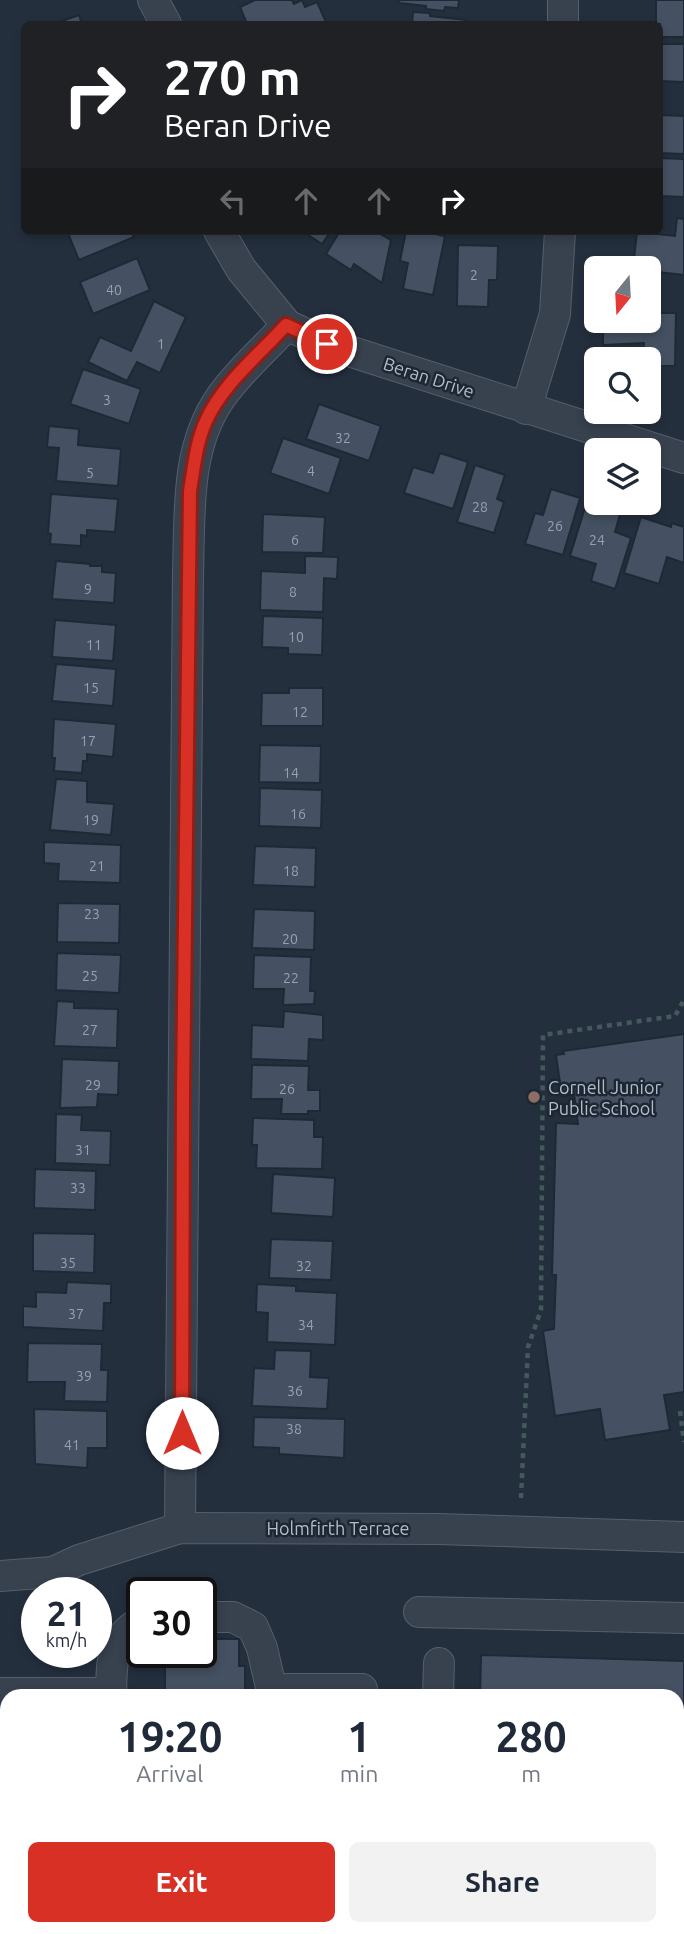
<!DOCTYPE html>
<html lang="en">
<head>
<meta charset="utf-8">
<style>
  body { margin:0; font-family:Ubuntu,sans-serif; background:#f2f2f3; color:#1f2937; height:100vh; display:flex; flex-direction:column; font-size:26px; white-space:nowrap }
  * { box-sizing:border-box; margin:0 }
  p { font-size:23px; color:#747a83 }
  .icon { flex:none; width:38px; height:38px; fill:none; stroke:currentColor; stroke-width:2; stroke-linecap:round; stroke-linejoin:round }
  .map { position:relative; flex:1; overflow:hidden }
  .side { position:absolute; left:0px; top:1689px; width:684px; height:247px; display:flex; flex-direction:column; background:#fff; border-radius:21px 21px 0 0; box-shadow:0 4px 10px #0003 }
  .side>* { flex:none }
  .hud { position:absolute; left:21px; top:21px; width:642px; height:214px; border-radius:10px; box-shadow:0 4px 10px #0003; background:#202124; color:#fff; overflow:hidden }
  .needle { width:46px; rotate:198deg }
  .buttons { position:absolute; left:584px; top:256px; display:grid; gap:14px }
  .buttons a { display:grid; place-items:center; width:77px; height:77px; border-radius:10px; background:#fff; box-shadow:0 4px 10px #0003; font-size:35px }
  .speed { position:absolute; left:21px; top:1577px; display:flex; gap:14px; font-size:35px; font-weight:700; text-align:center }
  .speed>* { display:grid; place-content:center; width:91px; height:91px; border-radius:50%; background:#fff; box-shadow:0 4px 10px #0003; line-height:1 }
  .speed small { font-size:18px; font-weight:400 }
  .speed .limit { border:4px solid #111; border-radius:10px; background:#fff; color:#111 }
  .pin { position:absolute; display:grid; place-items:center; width:60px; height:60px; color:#fff; margin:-30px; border:4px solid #fff; border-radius:50%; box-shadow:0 2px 7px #0007 }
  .me { position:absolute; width:77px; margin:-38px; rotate:0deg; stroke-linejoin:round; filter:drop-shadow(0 0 5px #0008) }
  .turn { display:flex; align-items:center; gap:24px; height:147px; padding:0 28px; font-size:32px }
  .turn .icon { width:91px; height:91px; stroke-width:2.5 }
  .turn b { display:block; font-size:49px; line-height:60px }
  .lanes { display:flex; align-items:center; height:66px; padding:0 28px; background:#0003; justify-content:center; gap:35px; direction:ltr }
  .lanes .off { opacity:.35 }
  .eta { display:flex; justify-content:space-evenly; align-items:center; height:119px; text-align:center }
  .eta b { font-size:42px; font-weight:600; line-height:49px }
  .cta { display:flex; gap:14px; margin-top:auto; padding:14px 28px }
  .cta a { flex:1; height:80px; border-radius:10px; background:#d93025; color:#fff; font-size:28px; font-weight:600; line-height:80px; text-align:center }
  .cta a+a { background:#f2f2f3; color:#1f2937 }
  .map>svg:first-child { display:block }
  .building { fill:#455162; stroke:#1f2835; stroke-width:2 }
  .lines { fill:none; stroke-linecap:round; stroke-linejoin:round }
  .minor-casing { stroke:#565f6c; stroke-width:32 }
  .path { stroke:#44595c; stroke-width:4.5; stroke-dasharray:5 5; stroke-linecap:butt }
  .minor { stroke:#38414e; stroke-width:30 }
  .route-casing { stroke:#8d1f18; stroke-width:18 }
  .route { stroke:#d93025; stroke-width:12 }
  .education-dot { fill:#8d6e63; stroke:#1d2633; stroke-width:2.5 }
  .labels { text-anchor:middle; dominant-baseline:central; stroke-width:5; stroke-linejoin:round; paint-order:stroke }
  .number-label { font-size:14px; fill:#98a1af }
  .street-label { font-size:18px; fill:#b4bcc9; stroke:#1d2633 }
  .poi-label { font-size:18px; fill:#b4bcc9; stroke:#1d2633; text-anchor:start }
</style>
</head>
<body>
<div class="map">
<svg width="684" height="1934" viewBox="0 0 684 1934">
  <rect width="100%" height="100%" fill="#242f3e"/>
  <g class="building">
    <path d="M255,0H292L294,4L302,0L305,7L317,2L327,24H247L240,7Z"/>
    <path d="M398,0H459L458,8L445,7L444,11L426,9V6L399,3Z"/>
    <path d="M656,0H684V37H660V24H656Z"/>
    <path d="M413,12L430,13V16L467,20L466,24H412Z"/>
    <path d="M79,15L82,24H53Z"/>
    <path d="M660,44H684V82L660,81Z"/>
    <path d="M660,115L684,116V154L660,153Z"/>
    <path d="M660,158L684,159V197L660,196Z"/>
    <path d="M677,218L684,219V275L649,271V268H633L637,232L675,236Z"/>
    <path d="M67,231H131L134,237L79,260Z"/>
    <path d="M302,231H331L322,244Z"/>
    <path d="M340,231H384L382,235L391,240L382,283L354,264L351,270L326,254Z"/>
    <path d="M406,231H420L445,236L433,295L403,289L408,263L400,261Z"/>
    <path d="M458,245L498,246L497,280H489L488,307L457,306Z"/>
    <path d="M137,258L150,290L93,314L80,282Z"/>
    <path d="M154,301L186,317L160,373L137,362L127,381L88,362L100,337L131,351Z"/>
    <path d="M649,313H676L675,366H649V359H644V343L603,345V320H649Z"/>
    <path d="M83,369L141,389L129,424L70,404Z"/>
    <path d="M319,404L381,426L369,461L306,439Z"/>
    <path d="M49,426L79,429L78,445L121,449L118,486L56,481L59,448L47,447Z"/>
    <path d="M283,438L341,458L329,494L270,473Z"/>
    <path d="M440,453L468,462L453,509L404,493L413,467L433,473Z"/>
    <path d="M475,465L505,475L497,499L504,502L494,533L457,522Z"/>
    <path d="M551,489L580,498L563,555L525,544L535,513L543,515Z"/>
    <path d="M51,494L118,499L115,532L87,530V536L81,535V546L50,544L51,534L48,533Z"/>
    <path d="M587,501L621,511L615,532L631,538L615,589L591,581L596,564L570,556Z"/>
    <path d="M263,514L325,517L323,553L262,552Z"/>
    <path d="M641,517L671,527L672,523L684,527V563L667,557L659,584L624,573Z"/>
    <path d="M305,556L338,557L337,579L324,578L323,612L260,610L261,571L305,573Z"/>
    <path d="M56,561L90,564V566H102V572L116,573L114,603L52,599Z"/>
    <path d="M263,616L323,618L322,655L288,654V648L262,647Z"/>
    <path d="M55,620L116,625L113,661L52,657Z"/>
    <path d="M56,664L116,669L113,706L52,701Z"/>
    <path d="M289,688H323V726H261L262,693H289Z"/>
    <path d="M54,719L116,724L113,757L87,754V761H83L82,773L54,771L55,758H52Z"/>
    <path d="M260,745L321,746L320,783L259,782Z"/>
    <path d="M56,779L87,781V802L114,804L111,835L50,830Z"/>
    <path d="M260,788L322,790L321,828L259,826Z"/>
    <path d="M44,842L121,845L120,883L58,881L59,864L44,863Z"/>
    <path d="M255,846L316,848L315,887L253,885Z"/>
    <path d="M58,903L120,904L119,943L57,942Z"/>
    <path d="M254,909L315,911L314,950L252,948Z"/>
    <path d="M57,953L121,955L119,993L56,990Z"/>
    <path d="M254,955L311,957L310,991H315L314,1004L283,1005L284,989H253Z"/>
    <path d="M57,1001L74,1002V1008L118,1009L117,1048L54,1046Z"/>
    <path d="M284,1011L323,1015V1040L309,1039L308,1061L251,1059L252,1025L283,1027Z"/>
    <path d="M684,1034V1392L664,1395L670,1430L605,1440L600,1409L555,1416L543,1331L554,1329L556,1275H552L556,1123L578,1124L574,1094L562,1097L556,1055L564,1054L563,1051Z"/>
    <path d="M62,1059L119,1061L118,1095L98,1094L97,1107L60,1108Z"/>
    <path d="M252,1065L309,1066L308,1090H320V1111H308V1114H281L282,1099H251Z"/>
    <path d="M56,1114L82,1115L81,1130L111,1131L110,1165L55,1163Z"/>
    <path d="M253,1118L314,1120V1137H323L322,1169L256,1168L257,1145H252Z"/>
    <path d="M35,1169L96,1171L95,1210L34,1208Z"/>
    <path d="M273,1174L335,1178L333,1217L271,1213Z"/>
    <path d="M33,1233L95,1234L94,1273L33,1271Z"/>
    <path d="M271,1239L333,1241L331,1280L269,1278Z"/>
    <path d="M67,1282L111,1284V1303H104L103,1331L23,1327V1306L36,1307V1292L66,1293Z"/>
    <path d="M257,1284L296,1286V1291L337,1293L335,1345L267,1342L268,1313L256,1312Z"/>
    <path d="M28,1343L102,1344L101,1370H108L107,1402L64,1401L65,1382H27Z"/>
    <path d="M275,1350L311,1351L310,1377L329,1378L327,1409L252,1406L254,1368L274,1369Z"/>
    <path d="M34,1409L107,1411V1448H88L87,1468L35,1464Z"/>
    <path d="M254,1417L345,1419L344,1458L279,1454V1448L253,1447Z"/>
    <path d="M201,1639H239V1666H245V1696H165V1666L171,1665L172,1652H201Z"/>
    <path d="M481,1655L684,1661V1905H677V1696H480Z"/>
    <path d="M0,1898H7V1928H12V1934H0Z"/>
    <rect x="161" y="1928" width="82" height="6"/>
  </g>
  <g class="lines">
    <defs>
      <g id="minor">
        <path d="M153,0L166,24"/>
        <path d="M563,24V0"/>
        <path d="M219,231L241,269L287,325L327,344L684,458"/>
        <path d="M526,409L555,314L560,231"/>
        <path d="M180,1528L188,574C190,514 185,448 221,397C240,370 265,349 287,325"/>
        <path d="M0,1576L53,1572L79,1560L180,1528L438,1529L684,1537"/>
        <path d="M419,1612L684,1618"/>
        <path d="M201,1617H233L253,1627L262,1648L273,1696"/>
        <path d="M273,1689H362V1696"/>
        <path d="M1,1693H111"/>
        <path d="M111,1696C112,1663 109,1639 142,1621"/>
        <path d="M438,1696L439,1663"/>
        <path d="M0,1745L7,1746"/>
        <path d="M0,1811H7"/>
        <path d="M0,1859H7"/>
        <path d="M430,1928L432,1934"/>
      </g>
    </defs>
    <use href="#minor" class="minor-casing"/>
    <g class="path">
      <path d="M680,1411L684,1442"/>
      <path d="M521,1498L528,1347L541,1310L543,1035L675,1016L684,1000"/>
    </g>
    <use href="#minor" class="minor"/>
  </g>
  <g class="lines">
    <defs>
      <path id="route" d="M182,1433L183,1093L190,491C194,467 196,443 206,421C223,383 259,355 286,325L327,344"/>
    </defs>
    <use href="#route" class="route-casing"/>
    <use href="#route" class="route"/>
  </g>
  <circle class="education-dot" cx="534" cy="1097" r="7"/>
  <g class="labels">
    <g class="number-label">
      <text x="474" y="275">2</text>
      <text x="114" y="290">40</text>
      <text x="161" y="344">1</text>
      <text x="107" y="400">3</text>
      <text x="343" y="438">32</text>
      <text x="311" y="471">4</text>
      <text x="90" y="473">5</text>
      <text x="480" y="507">28</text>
      <text x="555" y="526">26</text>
      <text x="295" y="540">6</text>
      <text x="597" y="540">24</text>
      <text x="88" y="589">9</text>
      <text x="293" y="592">8</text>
      <text x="296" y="637">10</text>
      <text x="94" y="645">11</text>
      <text x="91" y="688">15</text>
      <text x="300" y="712">12</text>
      <text x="88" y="741">17</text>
      <text x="291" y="773">14</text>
      <text x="298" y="814">16</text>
      <text x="91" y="820">19</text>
      <text x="97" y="866">21</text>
      <text x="291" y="871">18</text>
      <text x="92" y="914">23</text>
      <text x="290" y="939">20</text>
      <text x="90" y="976">25</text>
      <text x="291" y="978">22</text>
      <text x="90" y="1030">27</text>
      <text x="93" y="1085">29</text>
      <text x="287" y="1089">26</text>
      <text x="83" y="1150">31</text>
      <text x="78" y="1188">33</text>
      <text x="68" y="1263">35</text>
      <text x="304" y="1266">32</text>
      <text x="76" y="1314">37</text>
      <text x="306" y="1325">34</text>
      <text x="84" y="1376">39</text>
      <text x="295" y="1391">36</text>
      <text x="294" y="1429">38</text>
      <text x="72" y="1445">41</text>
    </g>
    <g class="street-label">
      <text transform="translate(429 377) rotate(18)">Beran Drive</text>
      <text x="338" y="1528">Holmfirth Terrace</text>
    </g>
    <g class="poi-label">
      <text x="548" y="1087">Cornell Junior<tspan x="548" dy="21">Public School</tspan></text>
    </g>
  </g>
</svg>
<div class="buttons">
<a><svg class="needle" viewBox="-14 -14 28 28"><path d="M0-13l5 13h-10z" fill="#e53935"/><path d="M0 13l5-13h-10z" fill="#747a83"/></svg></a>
<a><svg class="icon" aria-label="search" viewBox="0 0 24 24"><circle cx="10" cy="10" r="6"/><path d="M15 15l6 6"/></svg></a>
<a><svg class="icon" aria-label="layers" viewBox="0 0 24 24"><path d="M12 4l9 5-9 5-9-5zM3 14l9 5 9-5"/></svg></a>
</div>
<div class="speed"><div>21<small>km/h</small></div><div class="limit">30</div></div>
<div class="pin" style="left:327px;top:344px;background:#d93025"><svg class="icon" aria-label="arrive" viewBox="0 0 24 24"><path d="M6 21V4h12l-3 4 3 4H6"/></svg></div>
<svg class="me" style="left:182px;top:1433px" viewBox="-20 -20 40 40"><circle r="19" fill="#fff"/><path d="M0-13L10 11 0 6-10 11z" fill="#d93025"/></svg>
<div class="hud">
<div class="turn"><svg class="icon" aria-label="right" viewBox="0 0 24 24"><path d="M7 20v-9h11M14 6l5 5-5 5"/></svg><div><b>270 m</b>Beran Drive</div></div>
<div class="lanes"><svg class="icon off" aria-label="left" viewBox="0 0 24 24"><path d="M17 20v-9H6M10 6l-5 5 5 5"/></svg><svg class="icon off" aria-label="ahead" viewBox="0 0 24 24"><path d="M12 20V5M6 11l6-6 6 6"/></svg><svg class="icon off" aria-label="ahead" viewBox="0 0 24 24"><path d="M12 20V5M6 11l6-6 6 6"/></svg><svg class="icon" aria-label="right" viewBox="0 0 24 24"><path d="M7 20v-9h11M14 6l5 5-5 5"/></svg></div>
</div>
<section class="side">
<div class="eta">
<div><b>19:20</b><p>Arrival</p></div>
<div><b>1</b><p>min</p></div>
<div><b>280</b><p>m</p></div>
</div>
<div class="cta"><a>Exit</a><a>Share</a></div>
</section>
</div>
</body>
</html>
